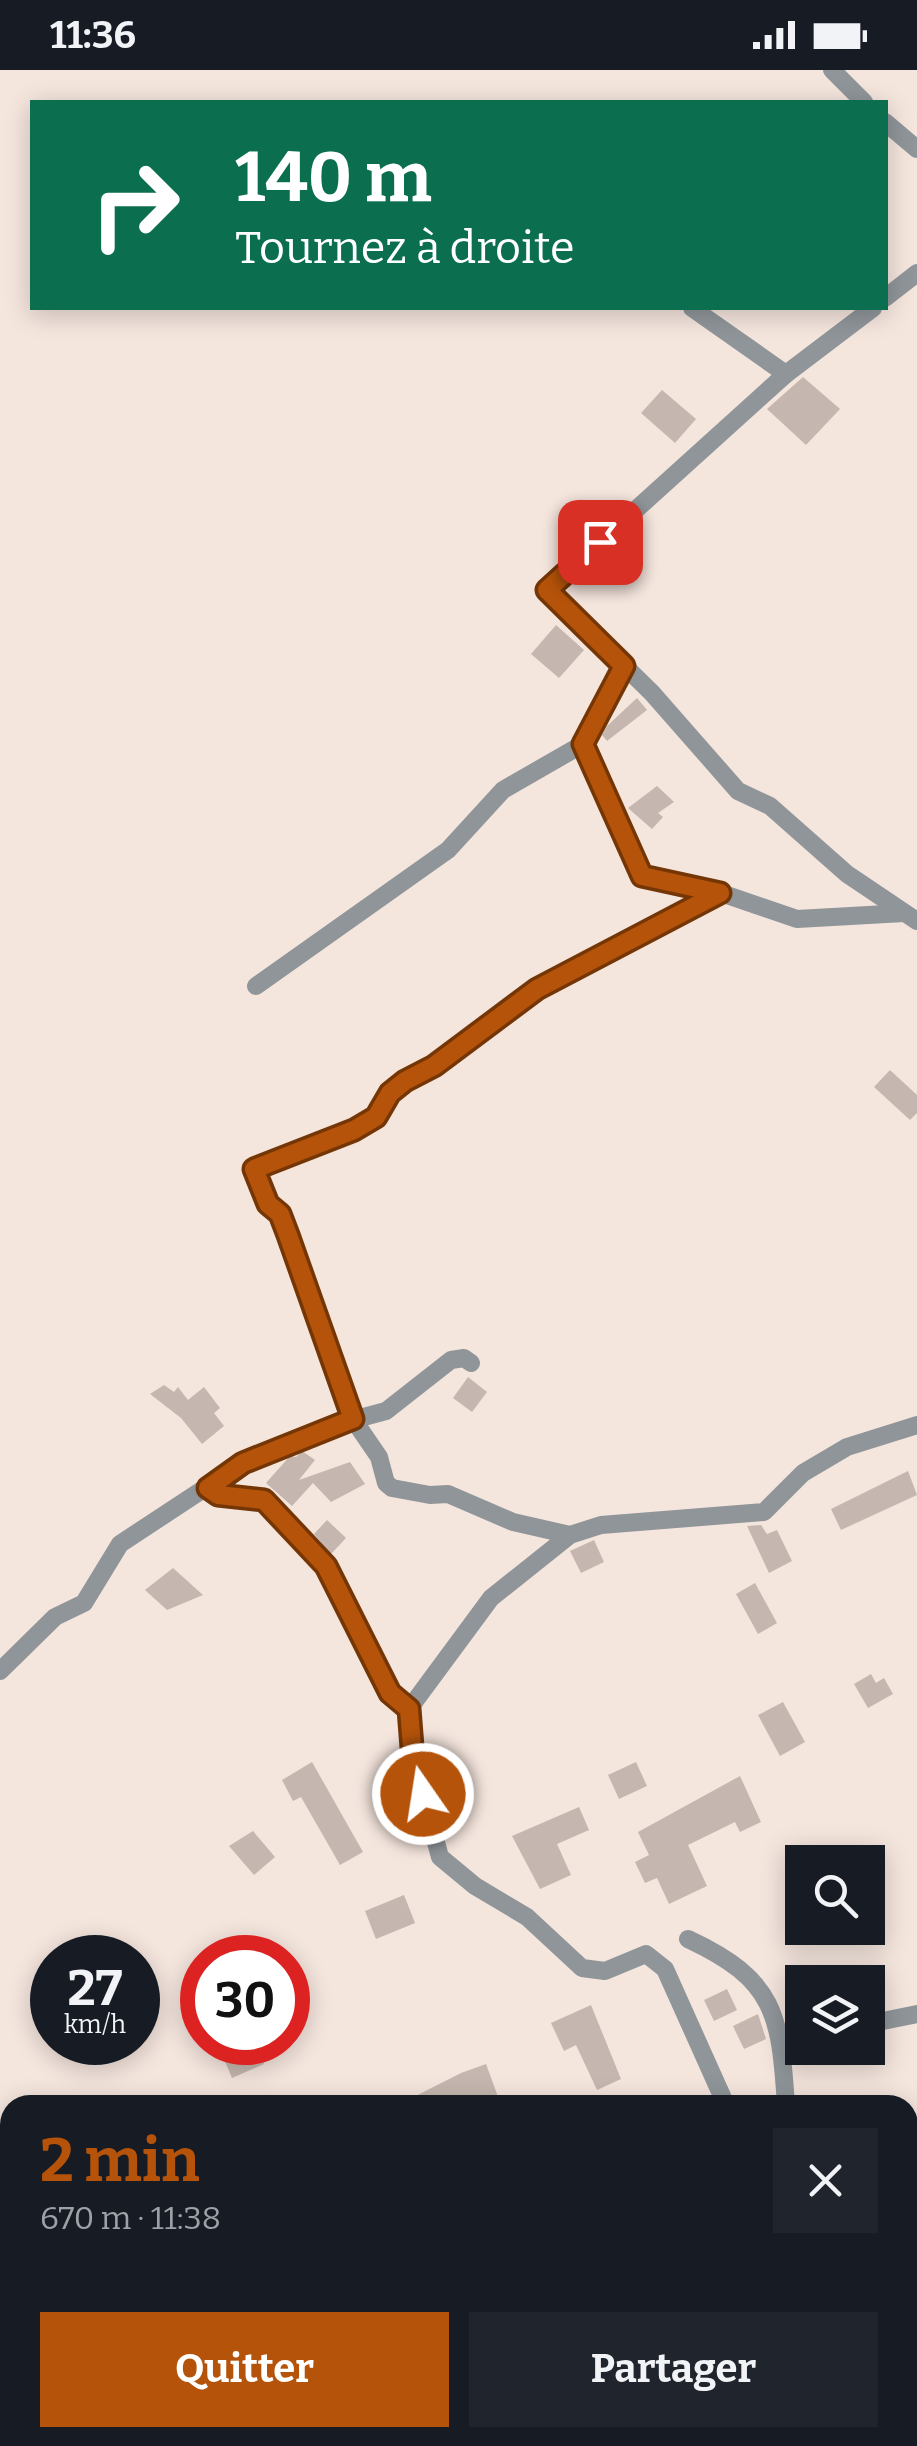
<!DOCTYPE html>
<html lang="fr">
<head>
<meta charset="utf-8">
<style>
  body { margin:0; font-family:Bitter,serif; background:#20242c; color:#f1f3f6; height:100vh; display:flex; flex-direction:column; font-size:38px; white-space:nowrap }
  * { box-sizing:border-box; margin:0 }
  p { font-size:32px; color:#9ea1a6 }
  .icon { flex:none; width:55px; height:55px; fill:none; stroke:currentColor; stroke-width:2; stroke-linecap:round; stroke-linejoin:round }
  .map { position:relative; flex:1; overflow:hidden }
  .panel { position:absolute; left:0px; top:2025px; width:918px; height:352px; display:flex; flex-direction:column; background:#171b24; border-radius:30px 30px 0 0; box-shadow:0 5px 25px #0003 }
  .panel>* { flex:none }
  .banner { position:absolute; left:30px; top:30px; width:858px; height:210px; border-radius:0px; box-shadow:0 5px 25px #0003; background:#0b6e4f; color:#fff; overflow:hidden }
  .fabs { position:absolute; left:785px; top:1775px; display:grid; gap:20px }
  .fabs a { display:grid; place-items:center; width:100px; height:100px; border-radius:0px; background:#171b24; box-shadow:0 5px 25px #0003; font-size:50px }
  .speed { position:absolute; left:30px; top:1865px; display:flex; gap:20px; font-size:50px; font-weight:700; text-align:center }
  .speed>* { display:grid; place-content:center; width:130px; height:130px; border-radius:50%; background:#171b24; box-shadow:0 5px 25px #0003; line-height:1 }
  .speed small { font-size:25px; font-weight:400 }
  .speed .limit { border:15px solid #d22; background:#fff; color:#111 }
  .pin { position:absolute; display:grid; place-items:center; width:85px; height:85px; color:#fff; margin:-42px; border-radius:20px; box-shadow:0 5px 15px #0006 }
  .me { position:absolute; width:110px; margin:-55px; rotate:347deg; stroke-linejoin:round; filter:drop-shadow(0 0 8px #0008) }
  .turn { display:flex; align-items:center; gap:35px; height:210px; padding:0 40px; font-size:45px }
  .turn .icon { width:130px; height:130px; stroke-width:2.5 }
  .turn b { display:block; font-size:70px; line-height:85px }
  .round { display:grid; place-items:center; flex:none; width:105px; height:105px; border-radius:0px; background:#20242c }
  .head { display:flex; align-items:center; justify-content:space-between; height:170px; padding:0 40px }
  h1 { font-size:60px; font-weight:700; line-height:75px; color:#b45309 }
  .primary-button { display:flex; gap:20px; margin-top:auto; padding:20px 40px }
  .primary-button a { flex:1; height:115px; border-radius:0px; background:#b45309; color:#fff; font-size:40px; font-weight:700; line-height:115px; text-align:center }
  .primary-button a+a { background:#20242c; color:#f1f3f6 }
  .status { display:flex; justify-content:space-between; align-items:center; height:70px; padding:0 50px; background:#171b24; direction:ltr }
  .status svg { height:28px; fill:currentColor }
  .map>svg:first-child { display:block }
  .building { fill:#c5b7af }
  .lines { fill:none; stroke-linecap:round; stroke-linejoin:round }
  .minor { stroke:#8f9599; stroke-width:18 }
  .route-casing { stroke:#753606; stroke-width:25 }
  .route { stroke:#b45309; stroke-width:18 }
</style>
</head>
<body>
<div class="status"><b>11:36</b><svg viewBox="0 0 49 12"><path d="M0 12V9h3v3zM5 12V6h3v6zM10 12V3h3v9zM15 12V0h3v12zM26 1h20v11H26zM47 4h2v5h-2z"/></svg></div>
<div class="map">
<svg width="917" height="2376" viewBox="0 0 917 2376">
  <rect width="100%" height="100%" fill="#f4e5dd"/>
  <g class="building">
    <path d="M803,307L840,339L806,375L767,339Z"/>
    <path d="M662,320L696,349L675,373L641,343Z"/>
    <path d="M556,555L584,580L559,608L531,584Z"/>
    <path d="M637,628L647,640L607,671L602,665L607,656Z"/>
    <path d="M657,716L674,732L658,743L663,747L652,759L628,738Z"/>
    <path d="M890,1000L917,1025V1043L910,1050L874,1017Z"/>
    <path d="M468,1307L487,1322L472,1342L453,1328Z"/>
    <path d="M164,1315L174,1322L178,1317L188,1330L204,1317L220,1338L214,1343L224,1356L202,1374L181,1348L150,1324Z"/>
    <path d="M302,1381L315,1390L299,1410L350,1392L365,1414L331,1432L313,1413L292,1436L266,1413L290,1386L296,1387Z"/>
    <path d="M908,1401L917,1425L841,1460L831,1439Z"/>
    <path d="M327,1450L346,1468L331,1484L314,1464Z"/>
    <path d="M761,1455L767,1464L777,1460L792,1491L769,1503L747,1456Z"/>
    <path d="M594,1470L604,1492L581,1503L570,1481Z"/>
    <path d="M173,1498L203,1525L167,1540L145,1520Z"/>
    <path d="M755,1513L777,1553L758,1564L736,1524Z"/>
    <path d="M871,1604L876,1613L884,1608L893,1624L868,1638L854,1614Z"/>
    <path d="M783,1632L805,1672L780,1686L758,1645Z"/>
    <path d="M312,1692L363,1782L340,1795L301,1727L293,1731L282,1710Z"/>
    <path d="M636,1692L647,1716L619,1729L608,1705Z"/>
    <path d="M740,1706L761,1752L740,1762L735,1752L688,1775L707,1816L669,1834L657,1808L645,1813L635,1792L649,1785L638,1762Z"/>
    <path d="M579,1737L589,1760L557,1774L571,1805L540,1819L512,1766Z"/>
    <path d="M253,1761L275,1787L254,1805L229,1776Z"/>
    <path d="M404,1825L415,1853L376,1869L365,1841Z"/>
    <path d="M727,1919L737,1940L714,1951L704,1930Z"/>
    <path d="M591,1935L621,2009L597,2020L576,1975L564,1981L551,1953Z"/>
    <path d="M758,1944L766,1969L744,1979L733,1956Z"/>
    <path d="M244,1972H254L264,1994L232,2008L221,1982Z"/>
    <path d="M486,1994L501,2035H398L461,2003Z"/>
  </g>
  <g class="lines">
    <g class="minor">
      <path d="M832,0L864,32"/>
      <path d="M885,52L917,79"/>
      <path d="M885,228L917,203"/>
      <path d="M692,238L786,304"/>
      <path d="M873,238L786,304L547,520L652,623L738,721L770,736L847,804L917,851"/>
      <path d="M624,596L583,674L642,806L721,823"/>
      <path d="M256,916L448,780L503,720L583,674"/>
      <path d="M208,1418L218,1425L264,1429L326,1496L390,1623L409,1639"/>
      <path d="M570,1465L513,1452L448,1424L430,1425L392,1418L386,1413L379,1387L353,1349L280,1144L268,1135L253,1099L354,1061L376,1047L390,1023L405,1011L434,996L537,919L721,823L797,849L904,843"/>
      <path d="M0,1601L55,1547L84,1533L120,1474L243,1393L326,1357L386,1341L451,1290L464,1288L471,1293"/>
      <path d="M688,1869C776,1910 780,1945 786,2035"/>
      <path d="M868,1954L917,1944"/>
      <path d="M726,2035L665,1899L646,1884L605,1901L582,1898L527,1847L475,1816L440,1787L413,1689L409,1639L491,1528L570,1465L601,1455L764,1442L803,1403L847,1377L917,1355"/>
      <path d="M0,2067L10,2070"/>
      <path d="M908,2093L917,2088"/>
      <path d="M908,2361L917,2363"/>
      <path d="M379,2376L394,2368"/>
    </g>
  </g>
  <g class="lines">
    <defs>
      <path id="route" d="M423,1724L413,1690L409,1639L390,1623L326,1496L264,1430L218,1425L208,1418L243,1393L353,1349L288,1165L280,1144L268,1134L254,1099L354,1060L376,1047L390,1023L405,1011L434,996L537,919L720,823L642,806L583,674L624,596L547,520L600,472"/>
    </defs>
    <use href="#route" class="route-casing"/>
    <use href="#route" class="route"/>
  </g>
</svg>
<div class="fabs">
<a><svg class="icon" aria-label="search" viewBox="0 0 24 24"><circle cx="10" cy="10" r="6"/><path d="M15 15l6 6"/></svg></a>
<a><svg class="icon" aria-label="layers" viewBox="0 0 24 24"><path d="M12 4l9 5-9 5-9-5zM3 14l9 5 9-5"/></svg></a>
</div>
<div class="speed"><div>27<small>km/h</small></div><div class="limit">30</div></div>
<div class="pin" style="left:600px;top:472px;background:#d93025"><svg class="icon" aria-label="arrive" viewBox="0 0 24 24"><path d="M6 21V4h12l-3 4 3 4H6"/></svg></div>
<svg class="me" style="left:423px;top:1724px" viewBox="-20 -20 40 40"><circle r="17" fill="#b45309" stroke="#fff" stroke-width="3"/><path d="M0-11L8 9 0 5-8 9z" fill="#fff"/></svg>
<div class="banner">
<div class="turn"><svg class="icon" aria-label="right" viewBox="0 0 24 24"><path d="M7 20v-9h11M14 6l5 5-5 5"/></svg><div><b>140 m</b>Tournez à droite</div></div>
</div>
<section class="panel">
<div class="head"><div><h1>2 min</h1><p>670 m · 11:38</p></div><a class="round"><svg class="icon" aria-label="close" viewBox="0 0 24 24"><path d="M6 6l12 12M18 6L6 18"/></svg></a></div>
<div class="primary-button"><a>Quitter</a><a>Partager</a></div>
</section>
</div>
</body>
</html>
